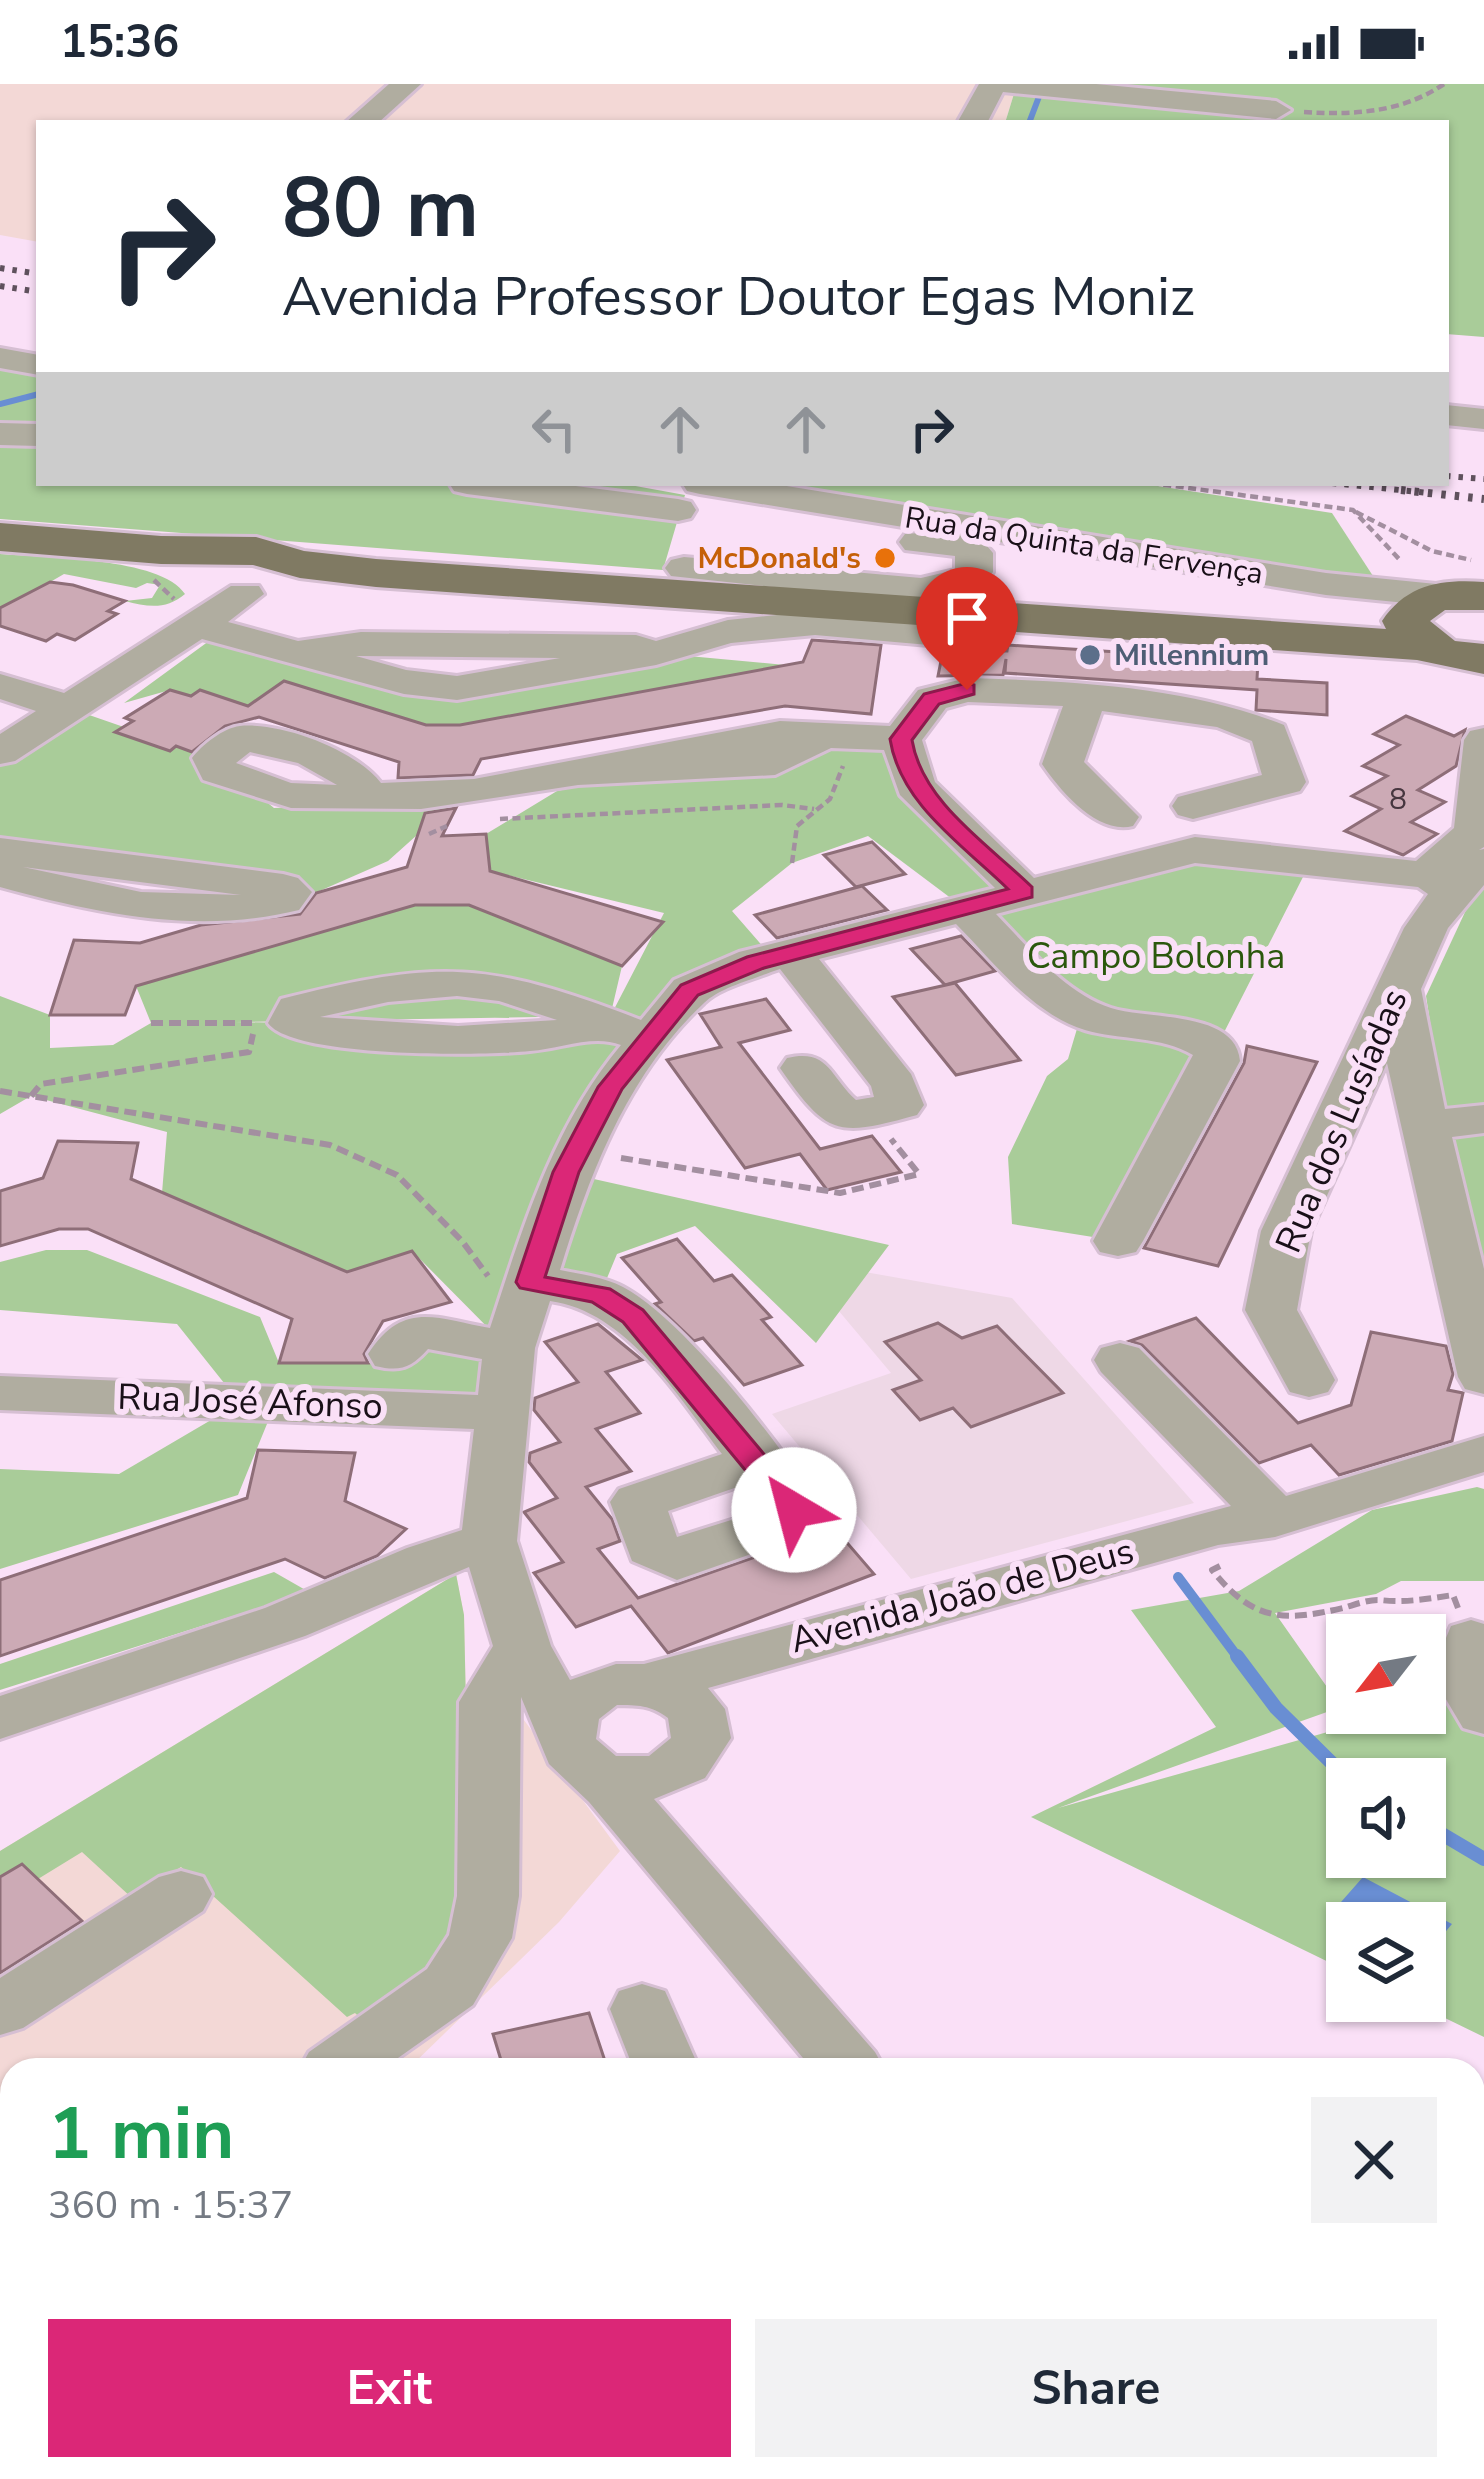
<!DOCTYPE html>
<html lang="en">
<head>
<meta charset="utf-8">
<style>
  body { margin:0; font-family:"Nunito Sans",sans-serif; background:#f2f2f3; color:#1f2937; height:100vh; display:flex; flex-direction:column; font-size:45px; white-space:nowrap }
  * { box-sizing:border-box; margin:0 }
  p { font-size:39px; color:#747a83 }
  .icon { flex:none; width:66px; height:66px; fill:none; stroke:currentColor; stroke-width:2; stroke-linecap:round; stroke-linejoin:round }
  .map { position:relative; flex:1; overflow:hidden }
  .drawer { position:absolute; left:0px; top:1974px; width:1485px; height:423px; display:flex; flex-direction:column; background:#fff; border-radius:36px 36px 0 0; box-shadow:0 3px 9px #0004 }
  .drawer>* { flex:none }
  .guide { position:absolute; left:36px; top:36px; width:1413px; height:366px; border-radius:0px; box-shadow:0 3px 9px #0004; background:#fff; color:#1f2937; overflow:hidden }
  .needle { width:78px; rotate:239deg }
  .fabs { position:absolute; left:1326px; top:1530px; display:grid; gap:24px }
  .fabs a { display:grid; place-items:center; width:120px; height:120px; border-radius:0px; background:#fff; box-shadow:0 3px 9px #0004; font-size:60px }
  .pin { position:absolute; display:grid; place-items:center; width:102px; height:102px; color:#fff; margin:-123px -51px; border-radius:50% 50% 50% 0; rotate:-45deg; box-shadow:0 0 12px #0007 }
  .pin .icon { rotate:45deg }
  .me { position:absolute; width:132px; margin:-66px; rotate:323deg; stroke-linejoin:round; filter:drop-shadow(0 0 9px #0008) }
  .turn { display:flex; align-items:center; gap:42px; height:252px; padding:0 48px; font-size:54px }
  .turn .icon { width:156px; height:156px; stroke-width:2.5 }
  .turn b { display:block; font-size:84px; line-height:102px }
  .lanes { display:flex; align-items:center; height:114px; padding:0 48px; background:#0003; justify-content:center; gap:60px; direction:ltr }
  .lanes .off { opacity:.35 }
  .round { display:grid; place-items:center; flex:none; width:126px; height:126px; border-radius:0px; background:#f2f2f3 }
  .summary { display:flex; align-items:center; justify-content:space-between; height:204px; padding:0 48px }
  h1 { font-size:72px; font-weight:700; line-height:90px; color:#1e9e55 }
  .cta { display:flex; gap:24px; margin-top:auto; padding:24px 48px }
  .cta a { flex:1; height:138px; border-radius:0px; background:#db2777; color:#fff; font-size:48px; font-weight:700; line-height:138px; text-align:center }
  .cta a+a { background:#f2f2f3; color:#1f2937 }
  .status { display:flex; justify-content:space-between; align-items:center; height:84px; padding:0 60px; background:#fff; direction:ltr }
  .status svg { height:33px; fill:currentColor }
  .map>svg:first-child { display:block }
  .industrial { fill:#f3d8d6 }
  .education { fill:#eed8e6 }
  .green { fill:#a9cc99; fill-rule:evenodd }
  .water { fill:#698ed3 }
  .lines { fill:none; stroke-linecap:round; stroke-linejoin:round }
  .stream-far2 { stroke:#698ed3; stroke-width:6 }
  .stream-far1 { stroke:#698ed3; stroke-width:10 }
  .stream { stroke:#698ed3; stroke-width:14 }
  .building { fill:#ccaab5; stroke:#8e6e78; stroke-width:3 }
  .minor-casing { stroke:#d6bfd3; stroke-width:6 }
  .major-casing { stroke:#d6bfd3; stroke-width:6 }
  .path-far1 { stroke:#a38fa0; stroke-width:4.5; stroke-dasharray:8 4.5; stroke-linecap:butt }
  .path { stroke:#a38fa0; stroke-width:6; stroke-dasharray:12 6; stroke-linecap:butt }
  .minor { fill:#b0ada0; fill-rule:evenodd }
  .major { fill:#807a63; fill-rule:evenodd }
  .rail-far1 { stroke:#5f515d; stroke-width:6; stroke-dasharray:4.5 8; stroke-linecap:butt }
  .rail { stroke:#5f515d; stroke-width:8; stroke-dasharray:4.5 9; stroke-linecap:butt }
  .route { fill:#db2777; stroke:#8e194d; stroke-width:3 }
  .food-dot { fill:#e8710a; stroke:#fae0f7; stroke-width:4.5 }
  .service-dot { fill:#5c6f8a; stroke:#fae0f7; stroke-width:4.5 }
  .labels { text-anchor:middle; dominant-baseline:central; stroke-width:12; stroke-linejoin:round; paint-order:stroke }
  .far-street-label { font-size:30px; fill:#191018; stroke:#fae0f7 }
  .far-food-label { font-size:30px; font-weight:bold; fill:#c56008; stroke:#fae0f7; text-anchor:end }
  .far-service-label { font-size:30px; font-weight:bold; fill:#4e5e75; stroke:#fae0f7; text-anchor:start }
  .number-label { font-size:30px; fill:#46363f }
  .park-label { font-size:36px; fill:#2b580d; stroke:#fae0f7 }
  .street-label { font-size:36px; fill:#191018; stroke:#fae0f7 }
</style>
</head>
<body>
<div class="status"><b>15:36</b><svg viewBox="0 0 49 12"><path d="M0 12V9h3v3zM5 12V6h3v6zM10 12V3h3v9zM15 12V0h3v12zM26 1h20v11H26zM47 4h2v5h-2z"/></svg></div>
<div class="map">
<svg width="1484" height="2395" viewBox="0 0 1484 2395">
  <rect width="100%" height="100%" fill="#fae0f7"/>
  <g class="industrial">
    <path d="M0,0H1017L1005,39H39V158L0,151Z"/>
    <path d="M456,1490L464,1531L466,1619L510,1617L620,1767L559,1838L407,1986H12V2258L0,2266V1767Z"/>
  </g>
  <path class="education" d="M865,1188L1012,1214L1194,1419L911,1495L772,1330L891,1289L838,1226Z"/>
  <g class="green">
    <path d="M1017,0H1484V253L1446,250V39H1005Z"/>
    <path d="M0,284L39,291V399H619L685,411L663,486L0,435Z"/>
    <path d="M700,399H1138L1332,429L1373,492L1014,450Z"/>
    <path d="M0,470C44,474 161,473 185,510C166,526 148,523 125,517L152,514L160,501L147,499L136,504L64,490L0,527Z"/>
    <path d="M209,557L457,604L656,569L785,581L460,641H426L285,597L245,624L170,606L124,619Z"/>
    <path d="M69,624L213,674L274,724L455,717L388,777L315,809L0,767V668Z"/>
    <path d="M820,653L901,655L1011,794L969,820L1144,777L1258,770L1303,793L1118,1157L1012,1140L1008,1073L1047,992L1068,975L1082,928L964,824L868,752L792,779L732,827L773,874L690,906L567,1089L889,1161L816,1259L695,1142L617,1170L600,1211L530,1199L499,1329L269,1335L238,1411L0,1485V1385L119,1390L240,1319L177,1240L0,1226V1178L46,1166H87L260,1233L279,1279H373L416,1247L507,1263L412,1167L347,1188L162,1109L167,1048L31,1012L0,1030V912L50,931V964L113,961L151,939L136,902L415,821H469L622,882L610,933L664,829L490,787L486,750L557,707ZM603,932L451,958L291,939L235,938Z"/>
    <path d="M1479,798L1484,799V1286L1426,912Z"/>
    <path d="M1477,1403L1484,1405V1497H1401L1376,1510L1275,1529L1341,1623L1058,1724L1395,1629H1425V1620L1471,1607L1484,1629V1953L1410,1917H1425V1839H1347V1887L1031,1733L1216,1643L1131,1526L1239,1507L1372,1426ZM1347,1695H1425V1773H1347Z"/>
    <path d="M274,1488L309,1508L0,1606V1580Z"/>
    <path d="M456,1490L464,1531L470,1808L457,1862L370,1943L355,1929L347,1933L181,1783L132,1814L82,1768L38,1795L22,1780L0,1793V1767Z"/>
    <path d="M12,2307V2385H169L154,2395H1L0,2316Z"/>
    <path d="M367,2385H623L626,2395H413Z"/>
  </g>
  <path class="water" d="M1363,1793L1452,1840L1425,1872V1839H1357L1334,1826Z"/>
  <g class="lines">
    <g class="stream-far2">
      <path d="M1029,39L1040,10"/>
      <path d="M0,320L39,310"/>
    </g>
    <path class="stream-far1" d="M1178,1493L1239,1575"/>
    <g class="stream">
      <path d="M1237,1572L1276,1624L1348,1695"/>
      <path d="M1425,1740L1484,1775"/>
    </g>
  </g>
  <g class="building">
    <path d="M50,498L73,501L125,517L108,527L117,530L75,556L57,550L46,557L0,542V524Z"/>
    <path d="M812,556L881,561L871,630L785,622L481,675L473,691L398,694L399,678L259,633L225,642L192,668L176,662L170,667L115,648L133,637L125,634L170,606L191,612L200,606L248,622L284,597L426,641H460L803,578Z"/>
    <path d="M1008,561L1258,577L1257,595L1327,599V631L1256,626L1257,606L1005,589L1006,575L1003,591L938,592L943,567H1007Z"/>
    <path d="M1406,632L1454,652L1465,646L1456,682L1418,706L1445,718L1411,738L1437,750L1403,771L1345,747L1381,725L1352,712L1387,692L1363,682L1399,661L1374,650Z"/>
    <path d="M456,724L442,752L486,750L490,787L663,838L622,882L469,821H415L136,902L125,931H50L74,856L140,859L201,841L300,830L316,809L407,783L425,729Z"/>
    <path d="M872,758L905,790L856,803L824,771Z"/>
    <path d="M862,802L887,826L777,854L755,831Z"/>
    <path d="M961,852L995,887L945,901L911,865Z"/>
    <path d="M955,899L986,936L1020,976L956,991L893,913Z"/>
    <path d="M766,915L790,946L739,959L820,1065L872,1052L901,1088L827,1106L800,1070L745,1084L667,976L721,963L700,930Z"/>
    <path d="M1247,962L1317,978L1218,1182L1144,1164L1244,979Z"/>
    <path d="M58,1057L138,1059L131,1095L347,1188L412,1167L451,1218L383,1237L364,1270L368,1279H279L292,1235L88,1145H59L0,1162V1107L43,1094Z"/>
    <path d="M677,1155L714,1197L732,1191L771,1233L762,1236L802,1281L744,1301L703,1254L694,1257L655,1220L661,1218L622,1174Z"/>
    <path d="M1196,1234L1298,1339L1351,1321L1371,1248L1446,1262L1453,1290L1448,1306L1463,1309L1452,1357L1339,1391L1311,1361L1259,1379L1142,1261L1130,1257Z"/>
    <path d="M938,1239L962,1254L997,1242L1063,1309L971,1343L953,1324L920,1336L893,1306L921,1296L885,1258Z"/>
    <path d="M598,1240L642,1276L606,1288L640,1329L596,1345L631,1387L586,1403L612,1435L620,1457L598,1465L638,1514L801,1457L811,1446L830,1439L874,1490L668,1569L631,1522L576,1543L534,1489L563,1478L524,1428L557,1414L529,1378L530,1369L560,1358L534,1326L535,1314L578,1298L545,1258Z"/>
    <path d="M258,1366L355,1369L345,1417L406,1445L377,1472L325,1494L285,1475L0,1572V1496L247,1414Z"/>
    <path d="M22,1780L82,1837L0,1889V1793Z"/>
    <path d="M589,1929L608,1986H504L493,1950Z"/>
  </g>
  <g class="lines">
    <defs>
      <g id="minor">
        <path d="M389,0H421L378,39H345Z"/>
        <path d="M979,0H1096L1276,17L1291,26L1276,35L1003,8L987,39H957Z"/>
        <path d="M0,264L39,271V291L0,284Z"/>
        <path d="M1446,321L1484,325V345L1446,341Z"/>
        <path d="M0,339L39,340V362L0,361Z"/>
        <path d="M449,399H552L678,415L691,418L696,426L691,434L678,437L467,410L454,407Z"/>
        <path d="M682,399H768L1326,489L1446,501L1460,504L1465,512L1460,520L1446,523L1326,511L981,455L993,469V488L976,509L921,516L828,508L836,517L835,529L959,540L986,522H1014L1019,530L996,553L963,564L815,551L731,559L656,581L457,616L404,610L202,555L15,677L0,680V650L36,627L0,615V590L64,609L231,502H259L264,510L228,538L298,557L361,548L636,551L656,557L728,536L797,529L798,517L812,507L671,492L665,484L671,476L684,473L921,494L955,486V472L905,466L899,458L905,450L934,448L700,410L687,407ZM356,572H361L560,574L457,592L406,586Z"/>
        <path d="M967,594C1072,597 1186,602 1284,641L1306,698L1300,707L1193,735L1178,731L1172,722L1178,713L1262,691L1252,657L1217,643L1102,627L1084,678L1139,733L1133,742C1098,751 1061,708 1042,680L1063,622L968,618L946,624L922,656L935,698L1034,794L1195,753L1416,777L1454,744L1464,656L1470,647L1484,644V763L1479,766L1484,765V801L1448,844L1421,905L1445,1025L1484,1021V1049L1452,1053L1484,1185V1310L1465,1305L1458,1293L1387,979L1311,1147L1297,1226L1335,1296L1328,1308L1309,1313L1290,1308L1245,1226L1261,1147L1404,844L1428,810L1418,803L1195,779L996,830C1029,864 1065,909 1111,924C1147,936 1236,926 1240,977L1143,1157L1136,1168L1118,1172L1100,1168L1093,1157L1193,971C1162,952 1119,956 1085,946C1031,929 994,878 956,840L819,875L911,990L924,1021L917,1031C837,1053 828,1053 780,984L787,974C829,964 830,993 856,1016L874,1013L871,1002L780,885L771,888C751,896 719,904 704,919C627,991 590,1089 560,1186C580,1190 604,1193 623,1203C686,1237 783,1364 822,1426L800,1453L677,1496L632,1477L610,1418L619,1405L722,1370C679,1313 626,1227 550,1217L535,1264L517,1457L551,1562L570,1596L616,1580H644L1231,1422L1101,1288L1094,1276L1101,1264L1120,1259L1139,1264L1286,1412L1484,1352V1388L1275,1453L1218,1461L708,1604L725,1625L731,1654L705,1694L654,1715L875,1968L885,1986H813L589,1718L549,1680L521,1613L519,1812L512,1854L502,1871L473,1921L381,1986H299L309,1968L427,1885L449,1851L457,1812L459,1618L493,1562L469,1483L305,1552L0,1655V1612L265,1524L407,1464L462,1446L474,1345L0,1326V1292L478,1311L482,1275L428,1265C411,1284 400,1288 375,1282L368,1270C403,1216 435,1234 490,1244C523,1143 552,1044 621,961C593,950 560,965 530,967C484,972 292,974 268,939L281,915C440,875 487,877 641,936L674,896L739,868L995,804L900,711L884,666L831,664L775,691L578,701L421,725L291,724L203,696L192,674C202,661 223,644 240,642C281,638 356,666 381,699L474,695L780,637L890,642L918,606ZM250,668L298,679L337,701L291,699L236,679ZM457,912L499,917L557,936L458,942L320,933L388,918ZM746,1400L763,1424L760,1427L677,1453L668,1427ZM617,1621C637,1621 651,1621 668,1634L671,1654L649,1672H616L596,1655L599,1635Z"/>
        <path d="M0,754L283,790L298,794L312,808L299,826C198,851 98,830 0,803ZM23,783L241,811L141,808Z"/>
        <path d="M1471,1536L1484,1540V1650L1463,1644L1431,1590L1451,1542Z"/>
        <path d="M181,1787L203,1793L212,1810L203,1827L23,1944L0,1951V1894L159,1793Z"/>
        <path d="M642,1900L665,1907L700,1986H634L610,1925L619,1907Z"/>
        <path d="M12,2167V2225L0,2227V2169Z"/>
        <path d="M1025,2385H1105L1110,2395H1030Z"/>
        <path d="M1197,2385H1276L1281,2395H1202Z"/>
      </g>
      <path id="major" d="M0,439L161,452L256,453L304,467L376,475L1386,545L1382,537C1407,500 1441,495 1484,498V526H1445L1430,537L1455,557L1484,560V590L1417,576L376,503L300,494L253,481L161,480L0,467Z"/>
    </defs>
    <use href="#minor" class="minor-casing"/>
    <use href="#major" class="major-casing"/>
    <g class="path-far1">
      <path d="M1304,28C1354,31 1401,29 1444,0"/>
      <path d="M1151,399L1353,426L1400,476"/>
      <path d="M1356,428L1432,467L1471,476"/>
      <path d="M154,496L174,515"/>
      <path d="M500,735L782,721L814,725"/>
      <path d="M429,750L447,742"/>
      <path d="M792,779L797,742L830,715L843,682"/>
    </g>
    <g class="path">
      <path d="M151,939H252"/>
      <path d="M0,1007L330,1061L397,1091L462,1157L488,1192"/>
      <path d="M31,1012L41,1000L249,968L253,950"/>
      <path d="M621,1074L840,1109L919,1090L891,1055"/>
      <path d="M1220,1482L1212,1486C1253,1537 1282,1538 1343,1524C1354,1521 1369,1515 1380,1516C1405,1519 1427,1515 1453,1511L1458,1524"/>
    </g>
    <use href="#minor" class="minor"/>
    <use href="#major" class="major"/>
    <g class="rail-far1">
      <path d="M0,184L39,190"/>
      <path d="M0,202L39,208"/>
      <path d="M1446,392L1484,395"/>
      <path d="M1332,399L1429,409"/>
    </g>
    <path class="rail" d="M1401,406L1484,415"/>
  </g>
  <path class="route" d="M967,599L974,601V610L939,620L912,656C922,718 989,761 1032,803V813L764,884L698,911L622,1005L579,1088L545,1193L610,1205L643,1226L805,1419L809,1426L805,1433H784L623,1238L592,1218L520,1204L516,1198L553,1088L598,1003L681,901L747,873L1008,805C963,761 900,720 890,655L924,610Z"/>
  <circle class="food-dot" cx="885" cy="474" r="12"/>
  <circle class="service-dot" cx="1090" cy="571" r="12"/>
  <g class="labels">
    <g class="far-street-label">
      <text transform="translate(1084 462) rotate(9)">Rua da Quinta da Fervença</text>
    </g>
    <g class="far-food-label">
      <text x="861" y="474">McDonald's</text>
    </g>
    <g class="far-service-label">
      <text x="1114" y="571">Millennium</text>
    </g>
    <g class="number-label">
      <text x="1398" y="715">8</text>
    </g>
    <g class="park-label">
      <text x="1156" y="872">Campo Bolonha</text>
    </g>
    <g class="street-label">
      <text transform="translate(1342 1037) rotate(-67)">Rua dos Lusíadas</text>
      <text transform="translate(250 1318) rotate(2)">Rua José Afonso</text>
      <text transform="translate(962 1512) rotate(-15)">Avenida João de Deus</text>
    </g>
  </g>
</svg>
<div class="fabs">
<a><svg class="needle" viewBox="-14 -14 28 28"><path d="M0-13l5 13h-10z" fill="#e53935"/><path d="M0 13l5-13h-10z" fill="#747a83"/></svg></a>
<a><svg class="icon" aria-label="sound" viewBox="0 0 24 24"><path d="M4 9h4l5-4v14l-5-4H4zM17 9q2 3 0 6"/></svg></a>
<a><svg class="icon" aria-label="layers" viewBox="0 0 24 24"><path d="M12 4l9 5-9 5-9-5zM3 14l9 5 9-5"/></svg></a>
</div>
<div class="pin" style="left:967px;top:606px;background:#d93025"><svg class="icon" aria-label="arrive" viewBox="0 0 24 24"><path d="M6 21V4h12l-3 4 3 4H6"/></svg></div>
<svg class="me" style="left:794px;top:1426px" viewBox="-20 -20 40 40"><circle r="19" fill="#fff"/><path d="M0-13L10 11 0 6-10 11z" fill="#db2777"/></svg>
<div class="guide">
<div class="turn"><svg class="icon" aria-label="right" viewBox="0 0 24 24"><path d="M7 20v-9h11M14 6l5 5-5 5"/></svg><div><b>80 m</b>Avenida Professor Doutor Egas Moniz</div></div>
<div class="lanes"><svg class="icon off" aria-label="left" viewBox="0 0 24 24"><path d="M17 20v-9H6M10 6l-5 5 5 5"/></svg><svg class="icon off" aria-label="ahead" viewBox="0 0 24 24"><path d="M12 20V5M6 11l6-6 6 6"/></svg><svg class="icon off" aria-label="ahead" viewBox="0 0 24 24"><path d="M12 20V5M6 11l6-6 6 6"/></svg><svg class="icon" aria-label="right" viewBox="0 0 24 24"><path d="M7 20v-9h11M14 6l5 5-5 5"/></svg></div>
</div>
<section class="drawer">
<div class="summary"><div><h1>1 min</h1><p>360 m · 15:37</p></div><a class="round"><svg class="icon" aria-label="close" viewBox="0 0 24 24"><path d="M6 6l12 12M18 6L6 18"/></svg></a></div>
<div class="cta"><a>Exit</a><a>Share</a></div>
</section>
</div>
</body>
</html>
